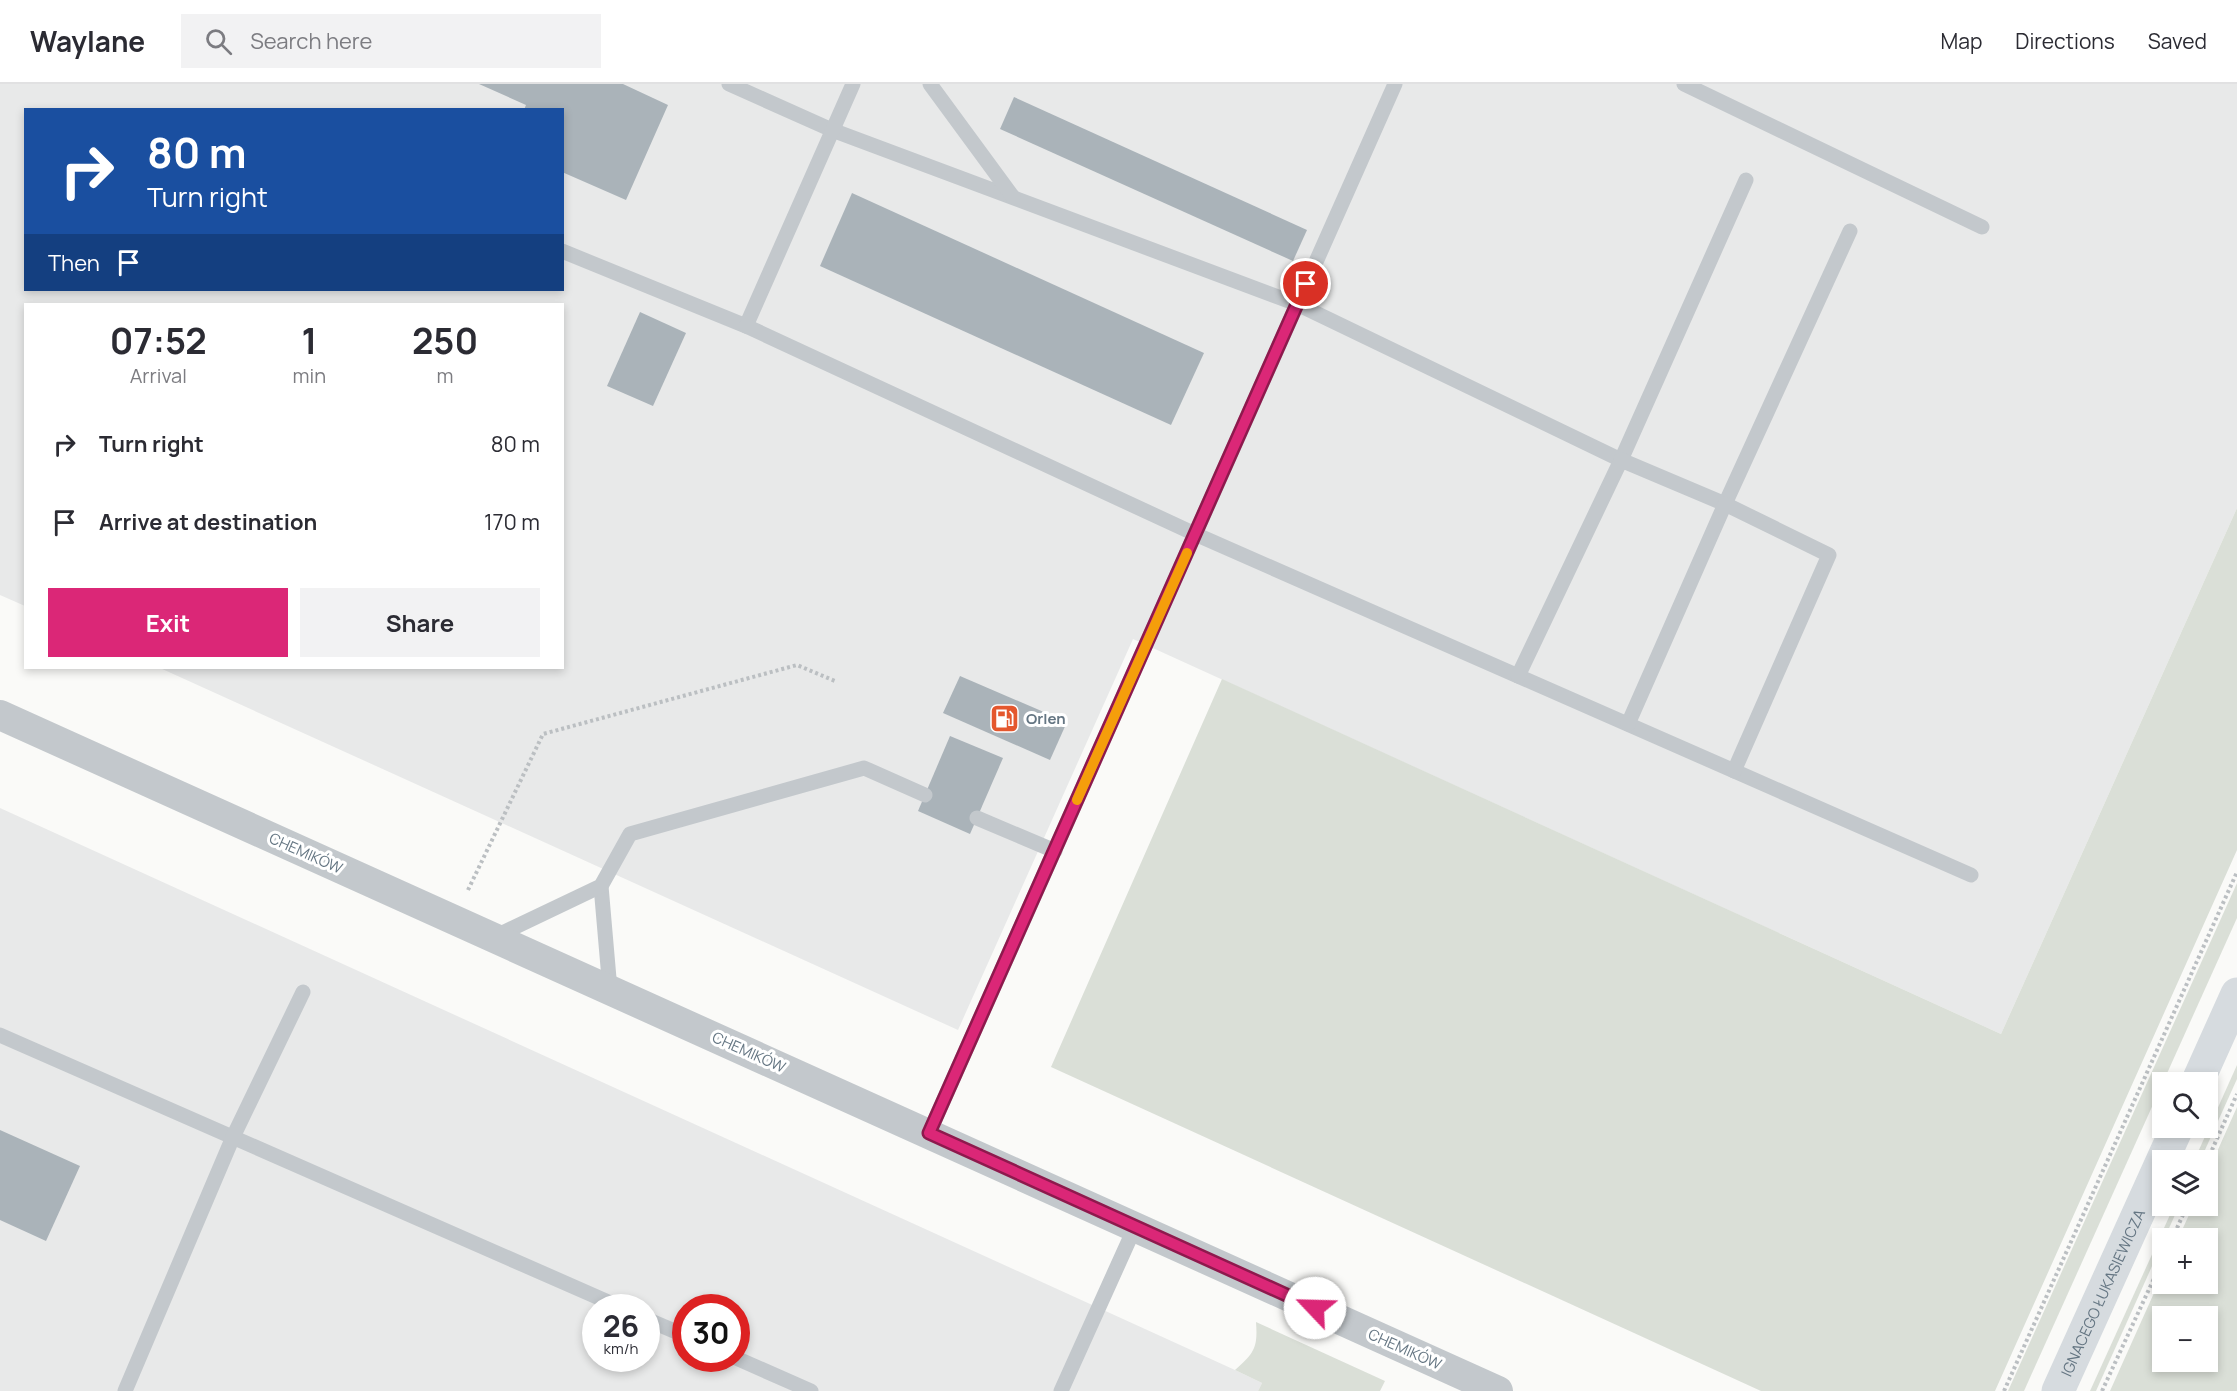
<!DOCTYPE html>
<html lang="en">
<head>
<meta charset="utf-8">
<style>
  body { margin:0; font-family:Manrope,sans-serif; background:#f2f2f3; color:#2b2b33; height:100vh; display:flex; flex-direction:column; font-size:22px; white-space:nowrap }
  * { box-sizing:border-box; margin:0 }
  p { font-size:20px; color:#7c7c81 }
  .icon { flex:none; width:33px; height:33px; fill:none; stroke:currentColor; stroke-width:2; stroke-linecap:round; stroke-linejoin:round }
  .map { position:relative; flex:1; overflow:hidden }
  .drawer { position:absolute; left:24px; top:219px; width:540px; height:366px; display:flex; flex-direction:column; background:#fff; border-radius:0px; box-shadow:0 3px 9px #0003 }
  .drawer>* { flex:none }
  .top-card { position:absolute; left:24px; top:24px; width:540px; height:183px; border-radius:0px; box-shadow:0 3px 9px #0003; background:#1a4fa0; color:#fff; overflow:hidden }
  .fabs { position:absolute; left:2152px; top:988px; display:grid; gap:12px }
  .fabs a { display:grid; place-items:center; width:66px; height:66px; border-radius:0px; background:#fff; box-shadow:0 3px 9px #0003; font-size:30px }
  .speed { position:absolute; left:582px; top:1210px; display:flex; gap:12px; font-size:30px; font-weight:700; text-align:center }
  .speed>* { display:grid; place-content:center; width:78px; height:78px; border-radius:50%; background:#fff; box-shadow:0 3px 9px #0003; line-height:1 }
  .speed small { font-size:15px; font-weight:400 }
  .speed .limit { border:9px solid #d22; background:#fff; color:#111 }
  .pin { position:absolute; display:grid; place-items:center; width:51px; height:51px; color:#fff; margin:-26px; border:3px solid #fff; border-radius:50%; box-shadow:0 2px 6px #0007 }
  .me { position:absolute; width:66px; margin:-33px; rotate:294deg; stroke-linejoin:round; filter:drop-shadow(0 0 4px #0008) }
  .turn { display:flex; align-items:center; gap:21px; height:126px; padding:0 24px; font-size:27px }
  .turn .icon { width:78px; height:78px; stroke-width:2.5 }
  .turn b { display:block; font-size:42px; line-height:51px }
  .then { display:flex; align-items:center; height:57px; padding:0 24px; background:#0003; gap:12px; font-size:22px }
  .eta { display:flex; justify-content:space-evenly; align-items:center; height:102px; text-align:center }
  .eta b { font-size:36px; font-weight:700; line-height:42px }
  .primary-button { display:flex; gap:12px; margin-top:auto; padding:12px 24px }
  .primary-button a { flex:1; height:69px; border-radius:0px; background:#db2777; color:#fff; font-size:24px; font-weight:700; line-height:69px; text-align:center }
  .primary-button a+a { background:#f2f2f3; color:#2b2b33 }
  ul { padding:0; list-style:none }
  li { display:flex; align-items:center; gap:18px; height:78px; padding:0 24px }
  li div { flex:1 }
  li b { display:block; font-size:22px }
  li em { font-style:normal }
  header { display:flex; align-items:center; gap:36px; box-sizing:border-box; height:84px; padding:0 30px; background:#fff; border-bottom:2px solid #e1e1e2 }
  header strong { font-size:28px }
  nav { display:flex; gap:33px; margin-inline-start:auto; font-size:21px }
  .search { width:420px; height:54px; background:#f2f2f3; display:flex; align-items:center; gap:15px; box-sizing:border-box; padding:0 21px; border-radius:0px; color:#7c7c81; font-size:22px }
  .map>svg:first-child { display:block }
  .built { fill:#e8e9e9; fill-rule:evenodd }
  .green { fill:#dadfd7; fill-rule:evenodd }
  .building { fill:#aab3b9 }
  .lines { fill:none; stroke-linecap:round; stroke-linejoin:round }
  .path { stroke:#bbbfc2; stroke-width:4; stroke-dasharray:3 3; stroke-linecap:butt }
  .service { stroke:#c3c8cc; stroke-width:15 }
  .minor { stroke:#c3c8cc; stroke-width:30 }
  .secondary { stroke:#d6dbdf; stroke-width:33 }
  .route-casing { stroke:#8e194d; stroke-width:15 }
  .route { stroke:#db2777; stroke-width:10 }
  .slow { stroke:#f59e0b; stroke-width:10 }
  .labels { text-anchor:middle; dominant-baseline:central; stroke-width:6; stroke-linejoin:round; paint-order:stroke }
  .poi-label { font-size:15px; font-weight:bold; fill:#657683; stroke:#fff; text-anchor:start }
  .street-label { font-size:15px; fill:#657683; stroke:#fff }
</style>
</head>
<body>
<header>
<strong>Waylane</strong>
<div class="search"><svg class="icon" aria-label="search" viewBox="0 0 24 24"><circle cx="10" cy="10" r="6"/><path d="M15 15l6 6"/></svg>Search here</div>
<nav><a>Map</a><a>Directions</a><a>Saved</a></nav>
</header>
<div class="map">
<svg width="2237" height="1307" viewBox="0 0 2237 1307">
  <rect width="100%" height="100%" fill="#fafaf8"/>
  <g class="built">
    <path d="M0,0H2237V424L2001,950L1133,555L958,946L160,584H562V220H26L25,522L0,511ZM26,26H562V206H26Z"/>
    <path d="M0,724L1235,1286L1262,1299L1258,1307H0ZM596,1224H646V1275H596ZM686,1224H736V1275H686Z"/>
  </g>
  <g class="green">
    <path d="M2237,424V766L1995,1307H1761L1051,983L1222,595L2001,950Z"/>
    <path d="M2237,799V834L2024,1307H2008Z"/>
    <path d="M2237,981V995L2200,1077H2194Z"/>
    <path d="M2237,1023V1307H2110L2163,1189V1200H2208V1155H2178L2193,1122H2208V1088ZM2163,1233H2208V1278H2163Z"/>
    <path d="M2174,1122H2179L2096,1307H2090Z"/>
    <path d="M1256,1238L1385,1297L1380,1307H1258L1262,1299L1235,1286C1254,1269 1258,1264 1256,1238Z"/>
  </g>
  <g class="building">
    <path d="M479,0H623L668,21L626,116L562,88V26H524L526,21Z"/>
    <path d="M1014,13L1307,146L1293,177L1000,45Z"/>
    <path d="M852,109L1204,269L1171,341L820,182Z"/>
    <path d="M640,228L686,249L653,322L607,302Z"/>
    <path d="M960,592L1067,638L1050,676L943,629Z"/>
    <path d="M950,652L1003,674L970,750L918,727Z"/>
    <path d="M0,1046L80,1082L46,1157L0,1136Z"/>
  </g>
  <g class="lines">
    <g class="path">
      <path d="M468,806L543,650L797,581L835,597"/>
      <path d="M2207,1077L2237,1010"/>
      <path d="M2172,1155L2187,1122"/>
      <path d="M2004,1307L2237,788"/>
      <path d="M2102,1307L2163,1175"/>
    </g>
    <g class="service">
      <path d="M729,0L832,46L1297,220L1621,376L1746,96"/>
      <path d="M930,0L1013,113"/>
      <path d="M1684,0L1982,143"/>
      <path d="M562,167L746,242L853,0"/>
      <path d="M746,242L1195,450L1971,791"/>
      <path d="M1518,592L1621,376L1725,420L1850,147"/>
      <path d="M1628,640L1725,420L1829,471L1734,687"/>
      <path d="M977,734L1055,767"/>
      <path d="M601,802L610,906"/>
      <path d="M494,853L601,802L630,750L864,684L925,711"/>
      <path d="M0,951L622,1224"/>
      <path d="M929,1049L1395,0"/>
      <path d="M646,1235L686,1252"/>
      <path d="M736,1274L811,1307"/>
      <path d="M125,1307L233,1053L303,908"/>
      <path d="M1061,1307L1135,1143"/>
    </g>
    <path class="minor" d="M0,631L1498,1307"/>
    <g class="secondary">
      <path d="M2197,999L2237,910"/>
      <path id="s1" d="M2058,1307L2177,1044"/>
    </g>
  </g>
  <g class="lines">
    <defs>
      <path id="route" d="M1306,200L929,1049L1315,1224"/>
    </defs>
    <use href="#route" class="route-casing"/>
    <use href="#route" class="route"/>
    <path class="slow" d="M1077,716L1187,469"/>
  </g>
  <defs>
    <symbol id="fuel-square" viewBox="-11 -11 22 22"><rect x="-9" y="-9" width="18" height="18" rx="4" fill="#e4572e" stroke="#fff"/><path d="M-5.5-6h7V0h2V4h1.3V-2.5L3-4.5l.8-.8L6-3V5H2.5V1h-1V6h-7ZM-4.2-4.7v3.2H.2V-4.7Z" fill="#fff"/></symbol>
  </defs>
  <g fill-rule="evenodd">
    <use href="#fuel-square" x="988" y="618" width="33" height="33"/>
  </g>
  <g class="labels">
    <g class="poi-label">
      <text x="1026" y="634">Orlen</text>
    </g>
    <g class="street-label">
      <text transform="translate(306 769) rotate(24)">CHEMIKÓW</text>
      <text transform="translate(749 968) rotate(24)">CHEMIKÓW</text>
      <text stroke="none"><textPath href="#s1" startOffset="108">IGNACEGO ŁUKASIEWICZA</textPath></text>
      <text transform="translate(1405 1265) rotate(24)">CHEMIKÓW</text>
    </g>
  </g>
</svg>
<div class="fabs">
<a><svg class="icon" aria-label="search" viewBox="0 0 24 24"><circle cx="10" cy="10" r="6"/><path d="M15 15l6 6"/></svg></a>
<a><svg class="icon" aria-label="layers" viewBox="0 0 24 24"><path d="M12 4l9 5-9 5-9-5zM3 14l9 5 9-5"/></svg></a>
<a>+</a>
<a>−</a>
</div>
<div class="speed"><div>26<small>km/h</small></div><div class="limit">30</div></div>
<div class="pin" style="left:1306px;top:200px;background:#d93025"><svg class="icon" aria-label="arrive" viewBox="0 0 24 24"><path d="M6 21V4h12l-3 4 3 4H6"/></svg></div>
<svg class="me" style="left:1315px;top:1224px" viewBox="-20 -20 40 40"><circle r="19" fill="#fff"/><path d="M0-13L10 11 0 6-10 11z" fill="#db2777"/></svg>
<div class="top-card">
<div class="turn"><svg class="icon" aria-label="right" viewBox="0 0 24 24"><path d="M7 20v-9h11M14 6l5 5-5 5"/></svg><div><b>80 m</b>Turn right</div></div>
<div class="then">Then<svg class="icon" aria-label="arrive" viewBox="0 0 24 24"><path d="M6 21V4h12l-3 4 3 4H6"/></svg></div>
</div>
<section class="drawer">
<div class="eta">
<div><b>07:52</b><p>Arrival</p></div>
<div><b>1</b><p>min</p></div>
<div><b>250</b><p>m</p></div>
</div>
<ul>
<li><svg class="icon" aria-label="right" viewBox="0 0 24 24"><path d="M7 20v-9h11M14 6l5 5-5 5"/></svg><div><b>Turn right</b></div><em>80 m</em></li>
<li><svg class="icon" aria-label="arrive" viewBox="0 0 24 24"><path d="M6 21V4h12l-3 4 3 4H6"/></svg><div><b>Arrive at destination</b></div><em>170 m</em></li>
</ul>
<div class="primary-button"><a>Exit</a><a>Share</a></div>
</section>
</div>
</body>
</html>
